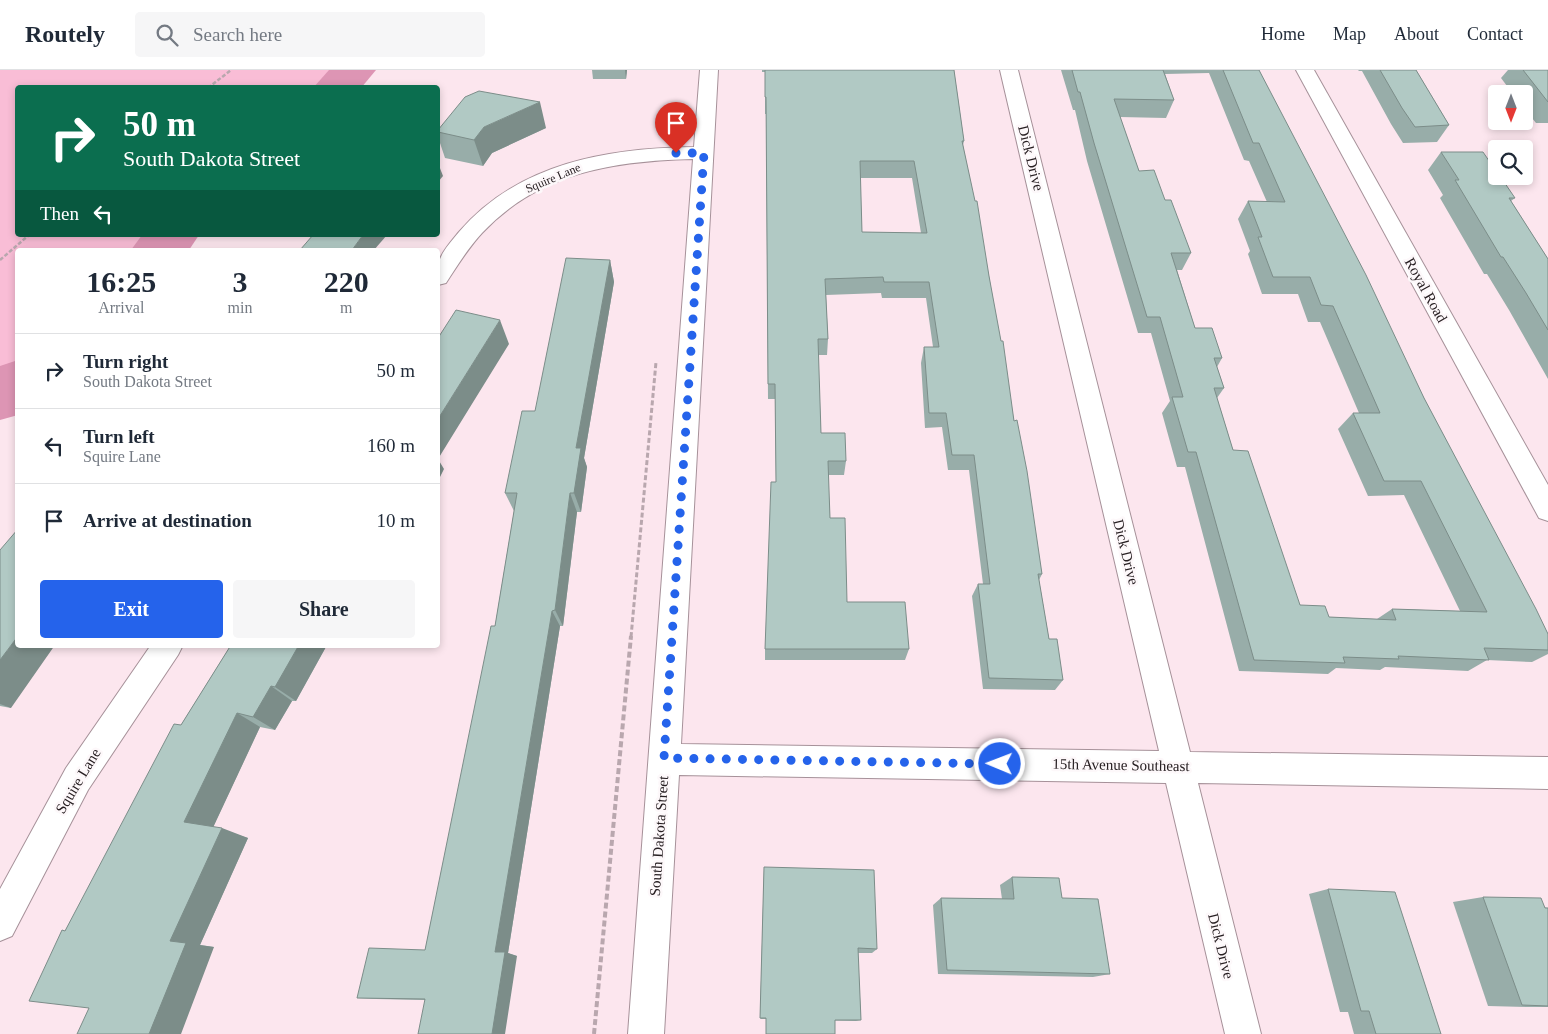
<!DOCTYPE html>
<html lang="en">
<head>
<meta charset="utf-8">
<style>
  body { margin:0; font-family:Georgia,serif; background:#f6f6f7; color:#1f2937; height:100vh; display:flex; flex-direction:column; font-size:19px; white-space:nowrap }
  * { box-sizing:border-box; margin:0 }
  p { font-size:16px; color:#747a83 }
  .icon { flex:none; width:28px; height:28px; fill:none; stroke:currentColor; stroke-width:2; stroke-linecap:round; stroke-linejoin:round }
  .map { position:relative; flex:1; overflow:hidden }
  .drawer { position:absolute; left:15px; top:178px; width:425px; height:400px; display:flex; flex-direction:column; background:#fff; border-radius:5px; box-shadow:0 2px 8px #0003 }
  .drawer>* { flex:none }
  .top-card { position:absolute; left:15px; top:15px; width:425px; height:152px; border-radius:5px; box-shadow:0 2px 8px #0003; background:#0b6e4f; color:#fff; overflow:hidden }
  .needle { width:32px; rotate:180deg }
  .tools { position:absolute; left:1488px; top:15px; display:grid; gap:10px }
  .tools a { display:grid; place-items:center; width:45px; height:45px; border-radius:5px; background:#fff; box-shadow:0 2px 8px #0003; font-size:25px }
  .pin { position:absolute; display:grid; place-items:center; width:42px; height:42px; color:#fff; margin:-51px -21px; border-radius:50% 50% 50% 0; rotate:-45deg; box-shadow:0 0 5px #0007 }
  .pin .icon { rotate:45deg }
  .me { position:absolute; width:55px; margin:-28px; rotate:271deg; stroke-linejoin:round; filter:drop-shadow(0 0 4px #0008) }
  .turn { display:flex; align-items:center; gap:18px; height:105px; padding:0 25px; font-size:22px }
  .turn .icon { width:65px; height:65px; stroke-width:2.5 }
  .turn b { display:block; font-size:35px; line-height:42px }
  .then { display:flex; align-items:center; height:48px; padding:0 25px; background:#0003; gap:10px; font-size:19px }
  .eta { display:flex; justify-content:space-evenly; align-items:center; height:85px; text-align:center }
  .eta b { font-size:30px; font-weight:700; line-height:35px }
  .cta { display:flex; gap:10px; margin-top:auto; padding:10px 25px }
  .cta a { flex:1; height:58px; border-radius:5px; background:#2563eb; color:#fff; font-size:20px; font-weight:700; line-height:58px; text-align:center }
  .cta a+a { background:#f6f6f7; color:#1f2937 }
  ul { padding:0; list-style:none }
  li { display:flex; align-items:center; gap:15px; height:75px; padding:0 25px; border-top:1px solid #e0e1e3 }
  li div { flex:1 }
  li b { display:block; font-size:19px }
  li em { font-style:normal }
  header { display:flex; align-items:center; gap:30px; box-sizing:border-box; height:70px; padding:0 25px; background:#fff; border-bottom:1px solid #e0e1e3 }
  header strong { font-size:24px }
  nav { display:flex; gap:28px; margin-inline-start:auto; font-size:18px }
  .search { width:350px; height:45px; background:#f6f6f7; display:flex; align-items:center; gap:12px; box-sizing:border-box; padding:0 18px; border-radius:5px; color:#747a83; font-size:19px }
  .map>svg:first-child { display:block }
  .green { fill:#f9bdd6 }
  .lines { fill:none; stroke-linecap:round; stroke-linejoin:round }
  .river { fill:#dd95b4; fill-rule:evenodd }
  .minor-casing { stroke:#a69199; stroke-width:2 }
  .path-far2 { stroke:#b9a7ae; stroke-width:2.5; stroke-dasharray:4 2; stroke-linecap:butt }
  .path-far1 { stroke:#b9a7ae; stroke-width:3; stroke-dasharray:5 2.5; stroke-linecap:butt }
  .path { stroke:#b9a7ae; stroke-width:4; stroke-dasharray:6 3; stroke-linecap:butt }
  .minor { fill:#fff; fill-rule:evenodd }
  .wall { fill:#98ada9; fill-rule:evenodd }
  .shaded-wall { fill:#7c8d89 }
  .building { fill:#b1c9c4; stroke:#7c8d89; fill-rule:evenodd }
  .route { stroke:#2563eb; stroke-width:9; stroke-dasharray:0 16.2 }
  .labels { text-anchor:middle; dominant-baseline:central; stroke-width:5; stroke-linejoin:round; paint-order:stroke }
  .far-street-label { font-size:12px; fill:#282023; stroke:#fdf8fa }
  .street-label { font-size:15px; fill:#282023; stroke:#fdf8fa }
</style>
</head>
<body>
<header>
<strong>Routely</strong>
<div class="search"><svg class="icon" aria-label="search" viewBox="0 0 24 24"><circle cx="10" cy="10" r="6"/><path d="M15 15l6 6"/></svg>Search here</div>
<nav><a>Home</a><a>Map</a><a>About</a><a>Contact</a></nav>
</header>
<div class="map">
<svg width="1548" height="964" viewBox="0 0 1548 964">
  <rect width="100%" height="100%" fill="#fce6ee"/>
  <path class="green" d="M0,0H354L335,17L18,18V165H174L157,180H18L17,312L0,328Z"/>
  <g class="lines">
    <g class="river">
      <path d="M329,0H376L361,18H313Z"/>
      <path d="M142,165H199L189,180H131Z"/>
      <path d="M18,290V345L0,350V296Z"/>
    </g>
    <defs>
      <g id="minor">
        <path d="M700,0H718L681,674L1159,681L1000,0H1018L1190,682L1548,687V719L1198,713L1261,964H1225L1166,713L679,705L664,964H628L693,89C614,91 539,102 482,163C468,178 457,196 446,213L438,215C434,190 444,180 459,162C518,93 608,78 694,77Z"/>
        <path d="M1296,0H1314L1548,415V451L1539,448Z"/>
        <path d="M151,575H183L178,585L88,720L12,866L0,871V819L66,698Z"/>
      </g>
    </defs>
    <use href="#minor" class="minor-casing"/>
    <g class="path-far2">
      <path d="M208,18L231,0"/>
      <path d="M0,190L29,165"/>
    </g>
    <path class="path-far1" d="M631,567L656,292"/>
    <path class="path" d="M594,964L631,566"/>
    <use href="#minor" class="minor"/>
  </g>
  <g class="wall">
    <path d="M592,0H627L626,9H593Z"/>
    <path d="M762,0H954L964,71L963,75L989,206L1014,351L1042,504L1039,510L1049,569L1063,610L1055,620L983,619L972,526L978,514H983L969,400H948L942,357L925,358L921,293L924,277H933L926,228H882L881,223L826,225L828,269L827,285H818L821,363L846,391L844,405H828L830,448L847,532L909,579L905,590H765V579L776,412L775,329H768L766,44H765V2H762ZM860,108H912L921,163L862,162Z"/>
    <path d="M1061,0H1259L1424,328L1548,564V584L1532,592L1487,590L1468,601L1385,597L1380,600L1336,598L1328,604L1239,601L1185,397H1177L1162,343L1170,331L1151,263H1138L1087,91L1075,40H1073ZM1209,3L1244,90L1249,91L1267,132L1248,131L1238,149L1250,181L1248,184L1262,224H1298L1308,252H1320L1359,343H1353L1338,359L1368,426L1404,425L1460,541L1392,539L1377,549L1329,547L1300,535L1233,380L1217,328L1224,318L1217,297L1222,288L1195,258L1177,200H1182L1191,183L1165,130L1139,101L1120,47L1166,48L1174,30L1165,4Z"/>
    <path d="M1358,0H1416L1449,55L1437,72L1403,73L1391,54L1362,1H1359Z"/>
    <path d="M1508,0H1548V53H1536L1524,38V24H1513L1501,8Z"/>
    <path d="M546,58L492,83L483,96L445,88L438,67V60Z"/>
    <path d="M1441,82L1515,128L1511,131L1548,189V309L1509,240L1487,204H1484L1440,128L1443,125L1428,100Z"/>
    <path d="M610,190L614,212L584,388L587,397L581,442H577L563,556H560L508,883L517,886L425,930L376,929L357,928L425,880L495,556L514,441L505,423Z"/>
    <path d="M0,480L11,638L0,636Z"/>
    <path d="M231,575H327L296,631H292L275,660L260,657L213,757L248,768L200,875L214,877L89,938L65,861L181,655Z"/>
    <path d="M764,797L877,879L872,883H858L861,950L856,951L766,949H761L760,948Z"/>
    <path d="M1012,807L1062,828L1110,904L1093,907L938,904L933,835L941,828L1002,829L1000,815Z"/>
    <path d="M1328,819L1441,964H1354L1348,942H1340L1309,824Z"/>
    <path d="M1483,827L1548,838V937H1526L1488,936L1453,832Z"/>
  </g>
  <g class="shaded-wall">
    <path d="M625,0H627L626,9Z"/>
    <path d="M540,32L546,58L492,83L483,96L474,70L484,57Z"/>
    <path d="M438,93L443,106L438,112Z"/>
    <path d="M363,165H387L374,180H352Z"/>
    <path d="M610,190L614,212L584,388L587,397L581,442L574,423L576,378Z"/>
    <path d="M500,250L509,274L438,389L444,399L438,411V349Z"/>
    <path d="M570,423L577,442L563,556L555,540Z"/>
    <path d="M552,541L560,556L508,883L517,886L505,964H492L495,882Z"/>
    <path d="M18,566V575H55L11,638L0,634V590Z"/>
    <path d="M299,575H327L296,631L275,617Z"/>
    <path d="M271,616L292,631L275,660L253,647Z"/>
    <path d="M237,643L260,657L211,762L184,752Z"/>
    <path d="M222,758L248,768L200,875L214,877L181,964H149L170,871Z"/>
  </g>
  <g class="building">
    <path d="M765,0H954L964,71H962L975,131H977L989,206L1001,271H1003L1014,351L1017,350L1027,401L1042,504H1038L1049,569H1057L1063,610L989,608L978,514H990L974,385H952L946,343H929L924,277H939L929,212H884L883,207L825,209L828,269H818L821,363H845L846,391H828L830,448H845L847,532H905L909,579H765L771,412H776L775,314H768L766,27H765ZM860,91H914L927,163L862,162Z"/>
    <path d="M1072,0H1163L1174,30L1114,29L1139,101L1154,100L1165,130H1171L1191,183H1171L1195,258H1212L1222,288H1214L1224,318H1214L1233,380L1248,381L1300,535L1325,536L1329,547L1396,550L1392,539L1487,542L1421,411H1384L1353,343H1380L1333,236L1321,235L1310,207H1273L1258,167H1262L1248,131L1285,132L1259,73H1253L1223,0H1259L1366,205L1424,328L1536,539L1548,564V580L1484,578L1489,590L1398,586L1399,589L1343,587L1345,593L1254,590L1196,382H1188L1172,327H1183L1160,247H1147L1094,73L1080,22H1078Z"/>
    <path d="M1380,0H1416L1449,55L1415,57L1402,38Z"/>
    <path d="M1523,0H1548V32Z"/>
    <path d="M479,21L540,32L484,57L474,70L438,62V60L465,27Z"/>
    <path d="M1441,82H1483L1496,101V106H1500L1515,128H1509L1548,189V260L1526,223L1503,187H1501L1455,110H1459Z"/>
    <path d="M313,165H363L352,180H300Z"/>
    <path d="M566,188L610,190L576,378H581L574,423H570L555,540L552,541L495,882H505L492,964H418L425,929L357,928L369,878L425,880L491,556H495L517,423H505L522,341H535Z"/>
    <path d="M456,240L500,250L438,349V268Z"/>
    <path d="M18,459V566L0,590V480Z"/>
    <path d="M231,575H299L275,617L271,616L253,647L237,643L184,752L222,758L170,871L186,873L149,964H77L89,938L29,931L62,860L65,861L174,654L181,655Z"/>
    <path d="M764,797L874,800L877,879L858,878L861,950H835V964H766V948H760Z"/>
    <path d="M1012,807L1059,808L1062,828L1098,829L1110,904L947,900L941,828L1014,829Z"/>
    <path d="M1328,819L1395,822L1441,964H1376L1369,941H1361Z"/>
    <path d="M1483,827L1541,828L1545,838H1548V936L1522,935Z"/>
  </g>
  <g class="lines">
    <path class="route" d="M676,83H704L664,688L1000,694"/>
  </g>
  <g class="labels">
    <g class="far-street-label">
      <text transform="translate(553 108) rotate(-23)">Squire Lane</text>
    </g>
    <g class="street-label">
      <text transform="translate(1031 88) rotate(76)">Dick Drive</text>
      <text transform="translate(1426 220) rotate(61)">Royal Road</text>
      <text transform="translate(1126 482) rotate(76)">Dick Drive</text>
      <text transform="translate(1121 695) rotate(1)">15th Avenue Southeast</text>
      <text transform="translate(78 711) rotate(-59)">Squire Lane</text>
      <text transform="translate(659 766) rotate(-86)">South Dakota Street</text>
      <text transform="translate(1221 876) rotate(76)">Dick Drive</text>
    </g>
  </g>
</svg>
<div class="tools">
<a><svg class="needle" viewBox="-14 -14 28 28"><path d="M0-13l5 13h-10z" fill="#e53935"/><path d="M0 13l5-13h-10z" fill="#747a83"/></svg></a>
<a><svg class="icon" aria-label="search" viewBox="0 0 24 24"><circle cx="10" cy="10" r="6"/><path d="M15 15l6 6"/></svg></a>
</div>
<div class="pin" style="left:676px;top:83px;background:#d93025"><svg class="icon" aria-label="arrive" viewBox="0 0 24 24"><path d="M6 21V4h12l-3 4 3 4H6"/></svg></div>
<svg class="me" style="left:1000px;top:694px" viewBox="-20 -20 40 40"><circle r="17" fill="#2563eb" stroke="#fff" stroke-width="3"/><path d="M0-11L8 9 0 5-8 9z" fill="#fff"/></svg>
<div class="top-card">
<div class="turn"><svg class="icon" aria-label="right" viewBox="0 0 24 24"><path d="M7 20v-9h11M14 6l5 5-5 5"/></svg><div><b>50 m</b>South Dakota Street</div></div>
<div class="then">Then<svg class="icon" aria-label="left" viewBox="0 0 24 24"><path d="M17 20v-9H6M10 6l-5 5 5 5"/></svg></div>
</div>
<section class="drawer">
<div class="eta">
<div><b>16:25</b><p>Arrival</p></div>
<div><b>3</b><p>min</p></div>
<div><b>220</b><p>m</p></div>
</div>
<ul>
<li><svg class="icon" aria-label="right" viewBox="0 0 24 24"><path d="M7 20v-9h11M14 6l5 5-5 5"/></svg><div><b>Turn right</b><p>South Dakota Street</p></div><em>50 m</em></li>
<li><svg class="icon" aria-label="left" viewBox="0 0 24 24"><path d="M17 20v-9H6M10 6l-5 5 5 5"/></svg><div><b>Turn left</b><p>Squire Lane</p></div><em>160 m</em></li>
<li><svg class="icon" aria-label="arrive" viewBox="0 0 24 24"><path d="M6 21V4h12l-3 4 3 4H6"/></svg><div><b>Arrive at destination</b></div><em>10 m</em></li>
</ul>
<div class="cta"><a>Exit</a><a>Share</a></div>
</section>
</div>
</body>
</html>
